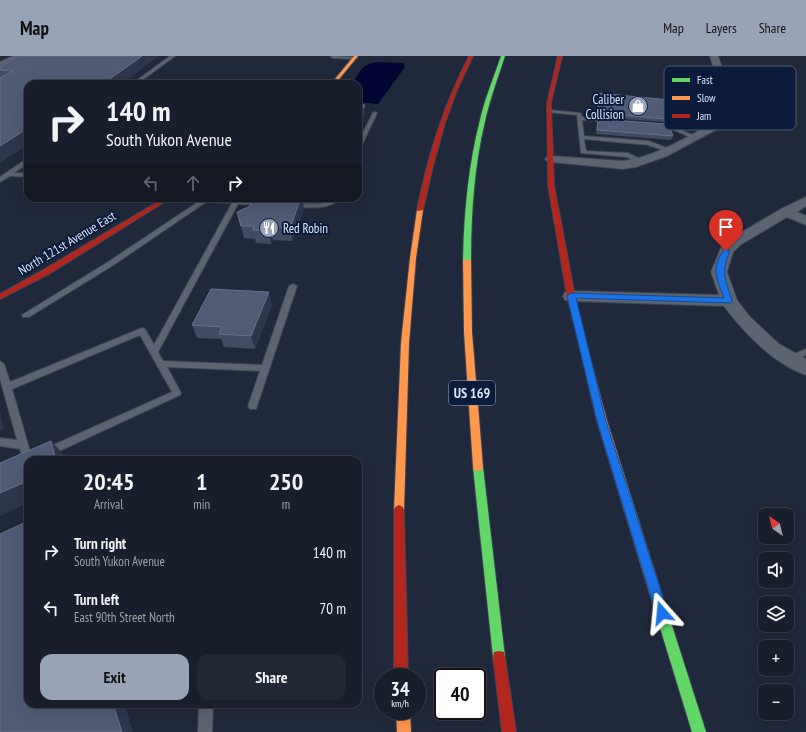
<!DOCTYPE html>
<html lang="en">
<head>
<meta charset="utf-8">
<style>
  body { margin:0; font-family:"PT Sans Narrow",sans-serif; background:#212734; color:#f1f3f6; height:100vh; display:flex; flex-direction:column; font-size:15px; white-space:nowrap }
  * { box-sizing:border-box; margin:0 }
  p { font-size:13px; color:#9fa2a9 }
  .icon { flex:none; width:22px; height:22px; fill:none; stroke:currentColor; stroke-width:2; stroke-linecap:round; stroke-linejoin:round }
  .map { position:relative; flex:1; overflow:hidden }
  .panel { position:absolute; left:24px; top:400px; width:338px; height:252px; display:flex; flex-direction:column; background:#181e2c; border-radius:12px; box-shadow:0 4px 16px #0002,0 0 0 1px #363c48 }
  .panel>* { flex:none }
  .banner { position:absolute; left:24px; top:24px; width:338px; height:122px; border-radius:12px; box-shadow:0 4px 16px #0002,0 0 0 1px #363c48; background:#181e2c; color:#f1f3f6; overflow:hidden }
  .needle { width:26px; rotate:325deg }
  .controls { position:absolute; left:758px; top:452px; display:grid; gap:8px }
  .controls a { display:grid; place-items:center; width:36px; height:36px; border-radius:8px; background:#181e2c; box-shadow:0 4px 16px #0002,0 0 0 1px #363c48; font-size:20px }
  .speed { position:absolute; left:374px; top:612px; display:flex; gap:8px; font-size:20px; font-weight:700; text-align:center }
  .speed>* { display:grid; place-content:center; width:52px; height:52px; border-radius:50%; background:#181e2c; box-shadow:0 4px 16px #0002,0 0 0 1px #363c48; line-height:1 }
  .speed small { font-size:10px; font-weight:400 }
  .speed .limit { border:2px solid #111; border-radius:6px; background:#fff; color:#111 }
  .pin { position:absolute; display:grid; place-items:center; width:34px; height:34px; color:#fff; margin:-41px -17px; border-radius:50% 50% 50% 0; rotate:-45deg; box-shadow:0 0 4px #0007 }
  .pin .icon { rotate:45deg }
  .me { position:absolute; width:44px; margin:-22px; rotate:342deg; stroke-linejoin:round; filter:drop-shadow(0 0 3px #0008) }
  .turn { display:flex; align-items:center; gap:14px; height:84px; padding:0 16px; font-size:18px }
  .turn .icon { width:52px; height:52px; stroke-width:2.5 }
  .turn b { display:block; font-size:28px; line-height:34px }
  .lanes { display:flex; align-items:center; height:38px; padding:0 16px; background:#0003; justify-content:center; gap:20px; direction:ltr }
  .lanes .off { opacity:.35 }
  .eta { display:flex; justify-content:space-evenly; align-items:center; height:68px; text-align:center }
  .eta b { font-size:24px; font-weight:700; line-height:28px }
  .cta { display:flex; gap:8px; margin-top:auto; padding:8px 16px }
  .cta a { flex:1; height:46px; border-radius:12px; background:#99a3b8; color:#111; font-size:16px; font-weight:700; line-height:46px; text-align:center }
  .cta a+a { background:#212734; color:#f1f3f6 }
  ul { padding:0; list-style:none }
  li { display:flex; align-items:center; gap:12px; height:56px; padding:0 16px }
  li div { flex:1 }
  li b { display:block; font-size:15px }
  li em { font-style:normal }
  header { display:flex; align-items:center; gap:24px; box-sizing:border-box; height:56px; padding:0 20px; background:#99a3b8; color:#111 }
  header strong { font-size:19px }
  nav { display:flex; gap:22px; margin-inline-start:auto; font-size:14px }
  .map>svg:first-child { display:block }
  .water { fill:#030633 }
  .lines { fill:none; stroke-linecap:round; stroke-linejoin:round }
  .lane-casing { stroke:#3e4455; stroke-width:2 }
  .street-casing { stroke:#3e4455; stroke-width:2 }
  .fast-casing { stroke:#3e4455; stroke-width:2 }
  .slow-casing { stroke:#3e4455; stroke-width:2 }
  .jam-casing { stroke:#3e4455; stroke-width:2 }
  .lane { fill:#5c6371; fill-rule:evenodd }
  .street { fill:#5c6371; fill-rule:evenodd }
  .fast { fill:#63d668; fill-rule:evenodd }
  .slow { fill:#ff974d; fill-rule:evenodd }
  .jam { fill:#b3261e; fill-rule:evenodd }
  .wall { fill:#414b64 }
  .shaded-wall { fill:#2d364d }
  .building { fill:#515b75; stroke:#66718a }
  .route { fill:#1a73e8; stroke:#114b97 }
  .labels { text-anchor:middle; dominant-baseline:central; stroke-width:4; stroke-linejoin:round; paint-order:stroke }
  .far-poi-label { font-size:13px; fill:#dae5fc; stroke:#0c1b3b; text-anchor:end }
  .far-street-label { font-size:13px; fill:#dae5fc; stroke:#0c1b3b }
  .shield { fill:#0c1b3b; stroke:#9ca8c2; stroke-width:1 }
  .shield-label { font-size:14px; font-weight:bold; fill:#dae5fc }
  .key { fill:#0c1b3b; stroke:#4a5875; stroke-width:1 }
  .key-label { font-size:11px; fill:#dae5fc }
</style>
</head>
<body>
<header>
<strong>Map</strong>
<nav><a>Map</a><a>Layers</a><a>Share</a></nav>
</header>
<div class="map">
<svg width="806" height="676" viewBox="0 0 806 676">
  <rect width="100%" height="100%" fill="#20283b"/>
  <path class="water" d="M378,6L403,7L405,11L378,48L358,46V28H351C362,16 360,8 378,6Z"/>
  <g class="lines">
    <defs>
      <g id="lane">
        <path d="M13,0H18L0,9V6Z"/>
        <path d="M170,0H175L137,28H132Z"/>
        <path d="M332,0L355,1L357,2L355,3L333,2L331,1Z"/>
        <path d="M549,54L579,57L581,58L582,61L608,63L610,64L608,65L582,64L584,80L649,85L672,94L669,96L648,89L584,83L586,95L628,97L646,106L641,107L627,101L581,97L577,59L547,56V54Z"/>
        <path d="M375,56L377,57L361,91L358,93V86L373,57Z"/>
        <path d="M659,68H668L697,81L692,82L665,70H657V69Z"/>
        <path d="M28,102V107L14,117H28V121L10,120L0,126V121Z"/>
        <path d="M187,142L264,145L267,147L264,149L238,148L158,296L163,305L262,309L289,230L293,228L297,230L256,353H250L248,350L260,315L167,311L181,337L180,339L40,404H28V409L24,408L20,393L0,390V382L17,384L0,323V305L4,308L10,326L142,272L145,273L154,289L232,147L206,146L112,210L29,261H23L22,259L108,206L198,146ZM140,279L172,336L31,399L12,333Z"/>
        <path d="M333,142H339C332,155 304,151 291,151L288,149L291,147L320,148Z"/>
        <path d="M806,293V299L790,306L786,303L787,301Z"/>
        <path d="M199,648H213L212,676H198Z"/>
      </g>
      <g id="street">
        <path d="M710,0H718L737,56L734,64L667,100L636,111L623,113L551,106L547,105L545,103L547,101L551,100L623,105C660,100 693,77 725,60L727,56Z"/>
        <path d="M806,141V150L797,156L806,160V169L787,161L740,189L733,196L727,216L737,244L750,261L779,288L806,303V319C775,309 743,276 724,250L571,245L565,244L563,240L565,236L571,235L719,239L711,216L721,192L730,183L781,153Z"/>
      </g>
      <g id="fast">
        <path d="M501,0H505C498,21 490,43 485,65C474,111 471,158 471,205L467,207L463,205C464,158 468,111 480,64C485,42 494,21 501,0Z"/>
        <path d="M478,407L482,408L483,411L505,601L504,606L499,607L494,606L493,601L473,411L474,408Z"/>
        <path d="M653,523L657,525L659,529L706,676H692L647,529L649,525Z"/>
      </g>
      <g id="slow">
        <path d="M354,0H358L335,28H331Z"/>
        <path d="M420,152L423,154L416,202L409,287L404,454L403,457L399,459L395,457L394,454L401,287L410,202L417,154Z"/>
        <path d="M467,203L471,205L472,276L483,411L482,414L478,415L474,414L473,411L464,276L463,205Z"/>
        <path d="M586,298L590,301L607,365L659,529L657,533L653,535L649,533L647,529L597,365L582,301Z"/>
        <path d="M396,655H410L411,676H397Z"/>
      </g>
      <g id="jam">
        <path d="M469,0H473L457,34L445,67L433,110L423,154L418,155L417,154C423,125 430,96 440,68C448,44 458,22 469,0Z"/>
        <path d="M558,0H562L551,47L554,129L575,240L590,301L586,304L582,301L567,240L548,129L547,47Z"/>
        <path d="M164,142H171L49,218L0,243V238L43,214Z"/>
        <path d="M399,449L403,451L404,454L408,621H394V454L395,451Z"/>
        <path d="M499,595L504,596L505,601L516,676H502L493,601L494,596Z"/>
      </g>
    </defs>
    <use href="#lane" class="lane-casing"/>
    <use href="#street" class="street-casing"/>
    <use href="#fast" class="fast-casing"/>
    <use href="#slow" class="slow-casing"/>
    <use href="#jam" class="jam-casing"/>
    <use href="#lane" class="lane"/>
    <use href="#street" class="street"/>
    <use href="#fast" class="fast"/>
    <use href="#slow" class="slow"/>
    <use href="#jam" class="jam"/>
  </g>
  <g class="wall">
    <path d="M19,0L28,28V88L0,107V10Z"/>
    <path d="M598,37L683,59L682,63L666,61V63L665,66L597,61V41Z"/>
    <path d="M598,63L673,80L671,84L596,78L597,67Z"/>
    <path d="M271,142H308L307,146H303L304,153L292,185L273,184L271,188L256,187L255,183L244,182L237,156L269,146Z"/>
    <path d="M272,249L255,293L224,291L221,283L197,282L192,269Z"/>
  </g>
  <g class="shaded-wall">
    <path d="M142,0H159L122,28H103Z"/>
    <path d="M365,49V60L358,73V60Z"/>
    <path d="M28,72V88L0,107V90Z"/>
    <path d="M301,142H302L304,153L292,185L290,172Z"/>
    <path d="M270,171L273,184L271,188L268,175Z"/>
    <path d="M269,236L272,249L255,293L251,280Z"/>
    <path d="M0,357L4,374L0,375Z"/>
    <path d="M51,385L65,400L66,404H56Z"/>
    <path d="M28,425V447L0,460V437Z"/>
    <path d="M113,648H125L133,676H122Z"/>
  </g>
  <g class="building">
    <path d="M19,0H142L103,28H28V72L0,90V22L13,15L0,14V10Z"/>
    <path d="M598,37L680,45L683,59L664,57L666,63L598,57Z"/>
    <path d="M358,48L365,49L358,60Z"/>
    <path d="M598,63L666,68L669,69L673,80L597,74Z"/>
    <path d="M271,142H301L290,172L270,171L268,175L253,174L254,170H241L237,156L250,150L253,145L269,146Z"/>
    <path d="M211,233L269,236L251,280L219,278L222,271L192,269Z"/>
    <path d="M51,385L56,404H28V425L0,437V407Z"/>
    <path d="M28,465V648H113L122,676H0V478Z"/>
  </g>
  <path class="route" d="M726,193L730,195C720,217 726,224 732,245L731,247L576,242L606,365L668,557L666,562L662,564L658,562L656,557L597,365L567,240L571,237L724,242C721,234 717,225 716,217C715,210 720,196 726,193Z"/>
  <defs>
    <symbol id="shop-disc" viewBox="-11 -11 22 22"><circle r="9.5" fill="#99a3b8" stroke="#0c1b3b"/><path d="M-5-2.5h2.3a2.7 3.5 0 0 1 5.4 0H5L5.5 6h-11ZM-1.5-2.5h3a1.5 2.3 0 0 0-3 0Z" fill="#fff"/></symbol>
    <symbol id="restaurant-disc" viewBox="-11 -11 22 22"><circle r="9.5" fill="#99a3b8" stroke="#0c1b3b"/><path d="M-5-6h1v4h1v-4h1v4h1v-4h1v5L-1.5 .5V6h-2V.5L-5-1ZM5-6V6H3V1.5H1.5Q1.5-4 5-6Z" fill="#fff"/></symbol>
  </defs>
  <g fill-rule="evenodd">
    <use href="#shop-disc" x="627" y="39" width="22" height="22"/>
    <use href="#restaurant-disc" x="258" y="161" width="22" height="22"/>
  </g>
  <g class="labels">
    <g class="far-poi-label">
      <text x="624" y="43">Caliber<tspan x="624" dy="15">Collision</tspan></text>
      <text x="283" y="172" text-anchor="start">Red Robin</text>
    </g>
    <g class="far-street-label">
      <text transform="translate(67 187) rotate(-31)">North 121st Avenue East</text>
    </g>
    <rect class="shield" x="449" y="325" width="46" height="24" rx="3"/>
    <g class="shield-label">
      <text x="472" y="337">US 169</text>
    </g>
  </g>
  <rect x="664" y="10" width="132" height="64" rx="6" class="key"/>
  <rect x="672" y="22" width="18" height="4" fill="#63d668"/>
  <rect x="672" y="40" width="18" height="4" fill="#ff974d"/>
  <rect x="672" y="58" width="18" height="4" fill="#b3261e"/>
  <g class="key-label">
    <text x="697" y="28">Fast</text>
    <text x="697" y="46">Slow</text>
    <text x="697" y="64">Jam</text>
  </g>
</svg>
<div class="controls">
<a><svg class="needle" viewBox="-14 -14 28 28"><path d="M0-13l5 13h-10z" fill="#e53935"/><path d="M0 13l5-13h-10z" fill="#9fa2a9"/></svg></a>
<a><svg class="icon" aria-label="sound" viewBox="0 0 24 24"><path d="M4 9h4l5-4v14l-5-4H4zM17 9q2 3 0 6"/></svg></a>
<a><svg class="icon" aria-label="layers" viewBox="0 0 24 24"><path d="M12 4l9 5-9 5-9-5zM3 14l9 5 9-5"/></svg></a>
<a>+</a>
<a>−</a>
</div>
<div class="speed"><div>34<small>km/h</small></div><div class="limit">40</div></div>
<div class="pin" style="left:726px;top:195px;background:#d93025"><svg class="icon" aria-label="arrive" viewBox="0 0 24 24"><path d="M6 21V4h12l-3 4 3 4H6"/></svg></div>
<svg class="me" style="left:662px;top:557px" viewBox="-20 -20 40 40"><path d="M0-17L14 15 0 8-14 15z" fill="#1a73e8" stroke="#fff" stroke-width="4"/></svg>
<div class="banner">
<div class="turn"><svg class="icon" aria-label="right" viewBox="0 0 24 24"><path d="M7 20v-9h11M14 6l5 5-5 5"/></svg><div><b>140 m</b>South Yukon Avenue</div></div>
<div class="lanes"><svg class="icon off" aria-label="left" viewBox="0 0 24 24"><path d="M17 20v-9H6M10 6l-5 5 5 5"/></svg><svg class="icon off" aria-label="ahead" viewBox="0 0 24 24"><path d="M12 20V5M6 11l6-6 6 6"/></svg><svg class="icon" aria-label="right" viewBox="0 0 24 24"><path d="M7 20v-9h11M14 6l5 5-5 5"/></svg></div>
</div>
<section class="panel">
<div class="eta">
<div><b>20:45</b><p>Arrival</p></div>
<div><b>1</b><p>min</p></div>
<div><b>250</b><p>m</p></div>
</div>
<ul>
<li><svg class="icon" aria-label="right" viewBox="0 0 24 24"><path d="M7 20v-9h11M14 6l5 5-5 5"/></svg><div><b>Turn right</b><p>South Yukon Avenue</p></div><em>140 m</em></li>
<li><svg class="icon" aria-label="left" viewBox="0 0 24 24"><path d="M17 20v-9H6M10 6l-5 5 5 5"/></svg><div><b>Turn left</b><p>East 90th Street North</p></div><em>70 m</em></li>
</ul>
<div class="cta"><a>Exit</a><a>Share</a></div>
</section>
</div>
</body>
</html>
